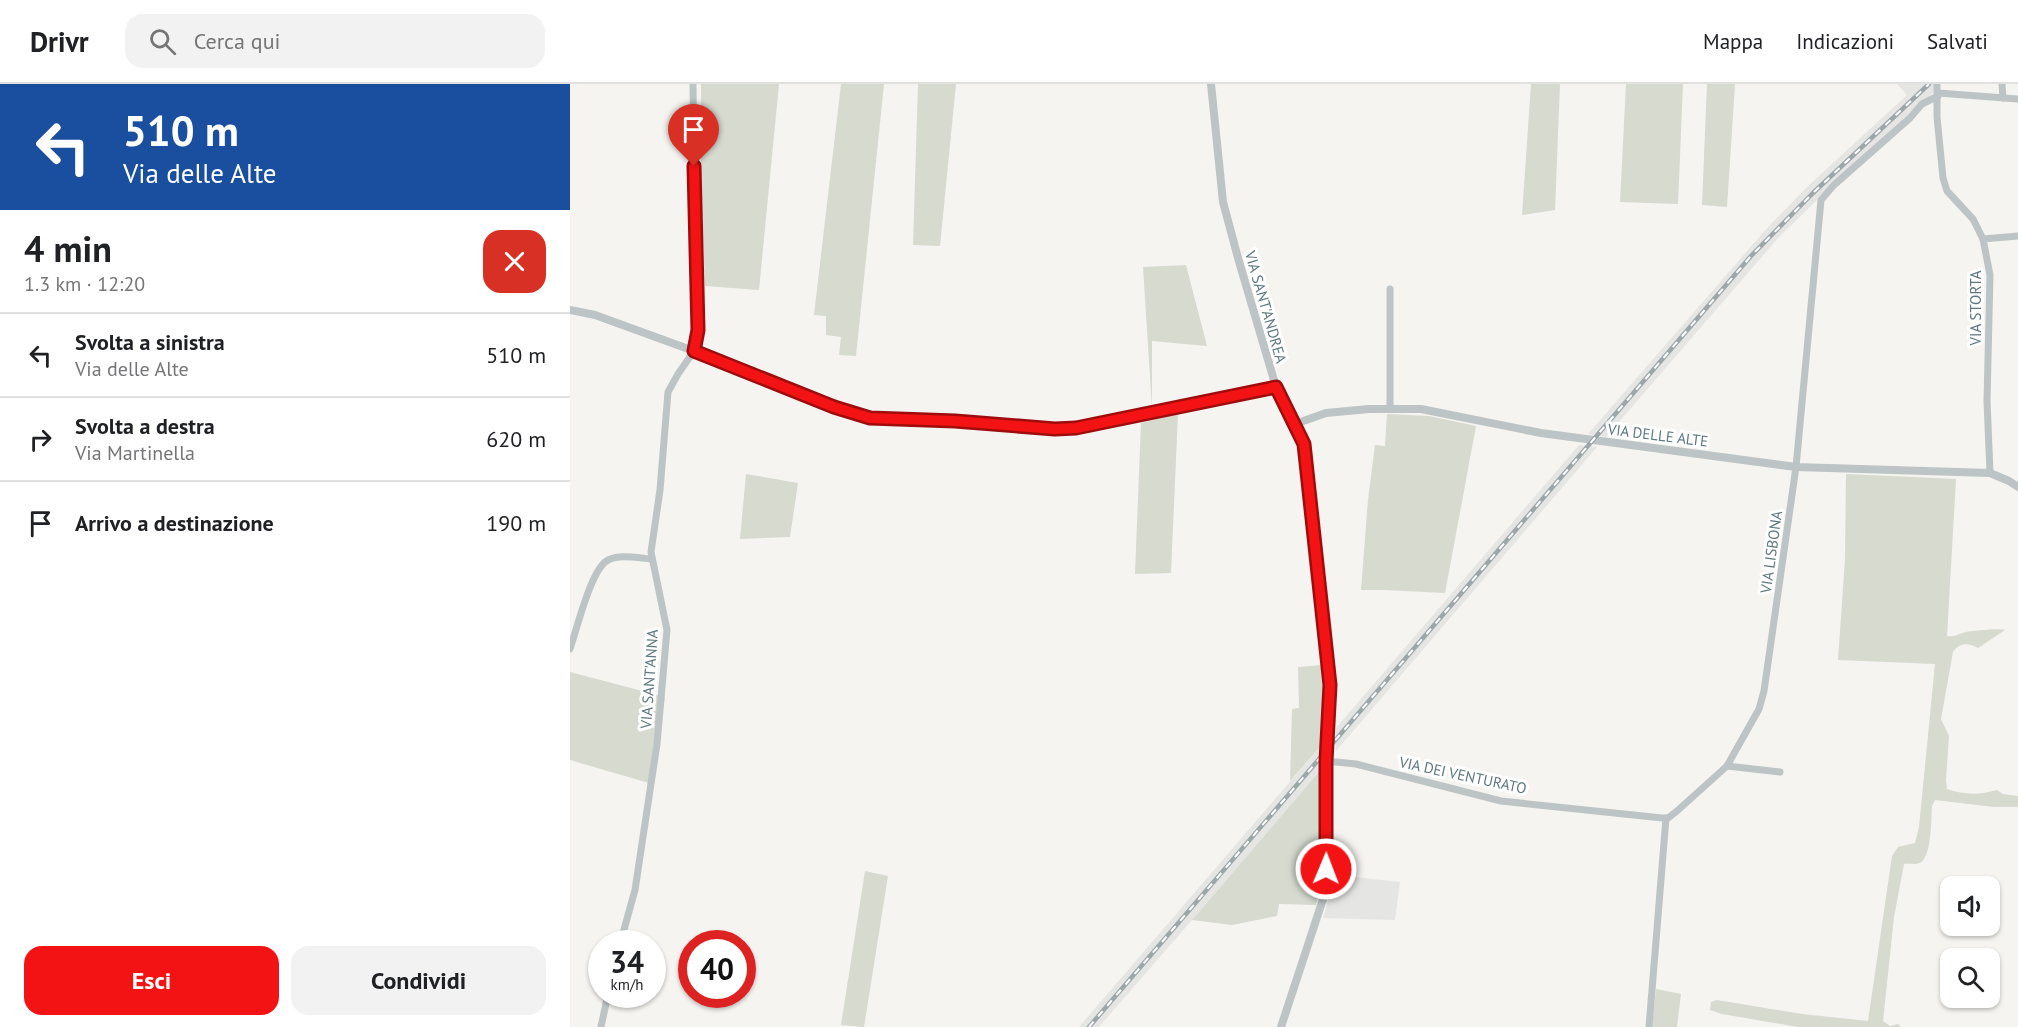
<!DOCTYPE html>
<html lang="it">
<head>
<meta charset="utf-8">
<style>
  body { margin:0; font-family:"PT Sans",sans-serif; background:#f2f2f2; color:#202124; height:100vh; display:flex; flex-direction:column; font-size:22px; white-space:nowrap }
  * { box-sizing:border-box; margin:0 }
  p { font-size:20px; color:#757577 }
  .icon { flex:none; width:33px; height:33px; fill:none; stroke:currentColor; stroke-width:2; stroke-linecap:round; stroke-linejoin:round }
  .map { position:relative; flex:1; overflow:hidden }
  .sheet { display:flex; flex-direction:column; background:#fff; width:570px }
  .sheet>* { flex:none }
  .hud { background:#1a4fa0; color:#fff; overflow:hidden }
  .fabs { position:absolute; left:1370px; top:792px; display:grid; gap:12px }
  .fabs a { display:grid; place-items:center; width:60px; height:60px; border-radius:12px; background:#fff; box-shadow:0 2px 4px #0004; font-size:30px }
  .speed { position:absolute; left:18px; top:846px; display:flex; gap:12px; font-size:30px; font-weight:700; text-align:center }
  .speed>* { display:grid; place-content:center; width:78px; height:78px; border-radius:50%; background:#fff; box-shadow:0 2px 4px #0004; line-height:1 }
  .speed small { font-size:15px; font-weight:400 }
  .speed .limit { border:9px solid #d22; background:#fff; color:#111 }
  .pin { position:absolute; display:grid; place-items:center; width:51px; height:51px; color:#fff; margin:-62px -26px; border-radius:50% 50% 50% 0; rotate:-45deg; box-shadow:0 0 6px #0007 }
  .pin .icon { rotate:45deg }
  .me { position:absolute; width:66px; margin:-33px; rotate:1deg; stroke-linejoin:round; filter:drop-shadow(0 0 4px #0008) }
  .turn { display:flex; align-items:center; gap:21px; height:126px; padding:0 24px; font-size:27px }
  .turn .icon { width:78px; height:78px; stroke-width:2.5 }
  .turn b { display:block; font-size:42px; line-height:51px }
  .round { display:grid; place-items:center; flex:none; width:63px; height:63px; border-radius:18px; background:#f2f2f2 }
  .summary { display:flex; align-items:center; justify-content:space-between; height:102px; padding:0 24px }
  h1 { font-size:36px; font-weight:700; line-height:45px }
  .cta { display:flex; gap:12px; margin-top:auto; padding:12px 24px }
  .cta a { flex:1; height:69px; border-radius:18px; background:#f31314; color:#fff; font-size:24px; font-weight:700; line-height:69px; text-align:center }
  .cta a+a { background:#f2f2f2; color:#202124 }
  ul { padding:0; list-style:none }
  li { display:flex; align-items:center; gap:18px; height:84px; padding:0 24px; border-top:2px solid #e0e0e0 }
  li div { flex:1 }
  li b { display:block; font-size:22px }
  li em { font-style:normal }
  header { display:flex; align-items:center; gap:36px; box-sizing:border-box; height:84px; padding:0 30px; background:#fff; border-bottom:2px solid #e0e0e0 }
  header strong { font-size:28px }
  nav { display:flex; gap:33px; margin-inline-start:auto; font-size:21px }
  .search { width:420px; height:54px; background:#f2f2f2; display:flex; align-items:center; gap:15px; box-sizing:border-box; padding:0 21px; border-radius:18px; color:#757577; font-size:22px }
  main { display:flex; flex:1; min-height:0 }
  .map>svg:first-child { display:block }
  .built { fill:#e5e6e4 }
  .green { fill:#d6dacf }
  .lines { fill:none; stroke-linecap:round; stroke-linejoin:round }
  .minor { stroke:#bdc4c6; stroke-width:7 }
  .tertiary { stroke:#bdc4c6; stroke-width:8 }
  .rail-casing { stroke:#9ca7aa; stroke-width:4.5 }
  .rail { stroke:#fff; stroke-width:2; stroke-dasharray:7; stroke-linecap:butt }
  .route-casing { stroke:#9e0c0d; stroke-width:15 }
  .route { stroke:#f31314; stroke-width:10 }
  .labels { text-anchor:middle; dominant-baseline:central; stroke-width:6; stroke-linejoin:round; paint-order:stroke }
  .street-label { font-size:15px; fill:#5d787e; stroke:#fff }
</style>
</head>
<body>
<header>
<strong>Drivr</strong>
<div class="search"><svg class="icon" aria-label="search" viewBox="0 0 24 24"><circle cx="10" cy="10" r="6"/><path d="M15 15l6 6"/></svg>Cerca qui</div>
<nav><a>Mappa</a><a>Indicazioni</a><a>Salvati</a></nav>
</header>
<main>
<section class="sheet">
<div class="hud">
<div class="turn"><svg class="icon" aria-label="left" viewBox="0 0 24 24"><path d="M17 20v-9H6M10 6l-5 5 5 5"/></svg><div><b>510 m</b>Via delle Alte</div></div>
</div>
<div class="summary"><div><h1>4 min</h1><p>1.3 km · 12:20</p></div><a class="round" style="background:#d93025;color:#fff"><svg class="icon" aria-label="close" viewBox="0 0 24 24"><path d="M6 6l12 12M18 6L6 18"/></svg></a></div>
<ul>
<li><svg class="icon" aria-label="left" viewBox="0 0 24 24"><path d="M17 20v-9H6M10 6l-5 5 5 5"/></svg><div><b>Svolta a sinistra</b><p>Via delle Alte</p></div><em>510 m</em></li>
<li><svg class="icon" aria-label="right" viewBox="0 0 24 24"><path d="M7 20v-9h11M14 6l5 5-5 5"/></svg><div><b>Svolta a destra</b><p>Via Martinella</p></div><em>620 m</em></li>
<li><svg class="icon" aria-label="arrive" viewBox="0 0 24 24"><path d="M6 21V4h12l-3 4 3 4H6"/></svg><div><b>Arrivo a destinazione</b></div><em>190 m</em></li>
</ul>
<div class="cta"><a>Esci</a><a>Condividi</a></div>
</section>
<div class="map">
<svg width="1448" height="943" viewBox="0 0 1448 943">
  <rect width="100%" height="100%" fill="#f5f4f0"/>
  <g class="built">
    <path d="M1327,0H1364L1366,6L1278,86L1209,153L1036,353L1018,350L1198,143L1238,102L1337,11Z"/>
    <path d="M1009,361L1027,363L766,667V644Z"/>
    <path d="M755,657L754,682L622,836L529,943H509Z"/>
    <path d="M765,791L830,798L825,836L753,834Z"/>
  </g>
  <g class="green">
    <path d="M131,0H209L189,206L135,202L131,104Z"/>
    <path d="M271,0H314L286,272L269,271L271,253L256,251V232L244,231Z"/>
    <path d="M348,0H386L370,162L343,161Z"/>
    <path d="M961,0H990L985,126L952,131Z"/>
    <path d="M1056,0H1113L1108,120L1050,118Z"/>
    <path d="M1137,0H1165L1157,123L1132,121Z"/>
    <path d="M616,181L637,262L582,257V324L573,183Z"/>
    <path d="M608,330L601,489L565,490L571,339Z"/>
    <path d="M817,330L859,332L906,342L875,509L814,506H791L798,416L805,361L815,362Z"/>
    <path d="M176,390L228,399L220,453L170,455Z"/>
    <path d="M1276,390L1386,395L1377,552C1387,553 1387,550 1396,548C1403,547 1429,544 1435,546L1408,564C1399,559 1390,558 1383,568L1371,635L1379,652L1376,696L1377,705C1394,711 1410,711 1427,706L1433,710L1448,712V723H1424L1365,716L1362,722C1361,734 1362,776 1349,779C1345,781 1338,779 1334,780L1324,833L1313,937L1320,942L1328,940L1331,943H1228L1152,930L1140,926L1141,918L1147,916L1232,930L1298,937L1322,772L1328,763L1345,759L1349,743L1365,580L1268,576L1275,475Z"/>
    <path d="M753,581L755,657L720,697L722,625L729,624L728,583Z"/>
    <path d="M0,588L95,613L79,699L0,676Z"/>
    <path d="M754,682V789L746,821L709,820L707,832L662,841L622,836Z"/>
    <path d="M295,787L318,792L294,943L271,941Z"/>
    <path d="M1086,905L1111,910L1107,943H1082Z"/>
  </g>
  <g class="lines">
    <g class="minor">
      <path d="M1367,0V33L1373,94L1377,107L1403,135L1413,155L1420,191L1417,317L1420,389"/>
      <path d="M1432,0L1433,14"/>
      <path d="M1368,9L1448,15"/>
      <path d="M1413,155L1448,152"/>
      <path d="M820,205V324"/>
      <path d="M0,565C7,544 20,491 35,478C46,469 68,474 81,475"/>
      <path d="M756,677L786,680L931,717L1092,734H1098L1107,727L1157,682L1189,625L1194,607L1226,383L1251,116L1264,101L1340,34L1352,20L1368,12"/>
      <path d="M1157,682L1210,688"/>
      <path d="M50,860L65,806L87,660L97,546L81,468L90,406L98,308L108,290L124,267L128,246L125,169L123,0"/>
      <path d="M31,943L38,910"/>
      <path d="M1079,943L1096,734"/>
    </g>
    <g class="tertiary">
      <path d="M641,0L653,118L668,174L706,303L734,360L760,601L756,677V806L711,943"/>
      <path d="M0,226L25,231L124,267L264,323L300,334L385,337L485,345L506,344L706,303"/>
      <path d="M725,340L756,329L799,325H851L971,349L1226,383L1420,389L1439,397L1448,403"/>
    </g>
    <defs>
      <path id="rail" d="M519,943L1181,172L1243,109L1359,0"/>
    </defs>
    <use href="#rail" class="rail-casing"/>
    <use href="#rail" class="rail"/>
  </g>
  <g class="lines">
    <defs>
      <path id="route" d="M124,82L128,246L124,267L264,323L300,334L385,337L485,345L506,344L706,303L734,360L750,508L760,601L756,677V785"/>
    </defs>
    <use href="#route" class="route-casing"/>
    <use href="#route" class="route"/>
  </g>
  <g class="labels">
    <g class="street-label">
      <text transform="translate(696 223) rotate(74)">VIA SANT'ANDREA</text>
      <text transform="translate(1405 224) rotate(-90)">VIA STORTA</text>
      <text transform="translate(1088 351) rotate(7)">VIA DELLE ALTE</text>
      <text transform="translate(1201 468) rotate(-82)">VIA LISBONA</text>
      <text transform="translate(79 595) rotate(-86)">VIA SANT'ANNA</text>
      <text transform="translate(893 691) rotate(12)">VIA DEI VENTURATO</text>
    </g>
  </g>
</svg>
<div class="fabs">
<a><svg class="icon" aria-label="sound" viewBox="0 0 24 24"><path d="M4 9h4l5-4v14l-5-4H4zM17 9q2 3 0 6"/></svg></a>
<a><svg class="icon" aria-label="search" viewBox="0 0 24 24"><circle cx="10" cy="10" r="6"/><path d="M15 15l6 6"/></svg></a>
</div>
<div class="speed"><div>34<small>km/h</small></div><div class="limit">40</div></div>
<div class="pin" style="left:124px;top:82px;background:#d93025"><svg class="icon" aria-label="arrive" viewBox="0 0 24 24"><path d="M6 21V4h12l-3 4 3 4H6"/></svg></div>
<svg class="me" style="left:756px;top:785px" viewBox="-20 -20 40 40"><circle r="17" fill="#f31314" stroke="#fff" stroke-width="3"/><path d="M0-11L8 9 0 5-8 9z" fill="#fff"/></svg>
</div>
</main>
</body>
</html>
